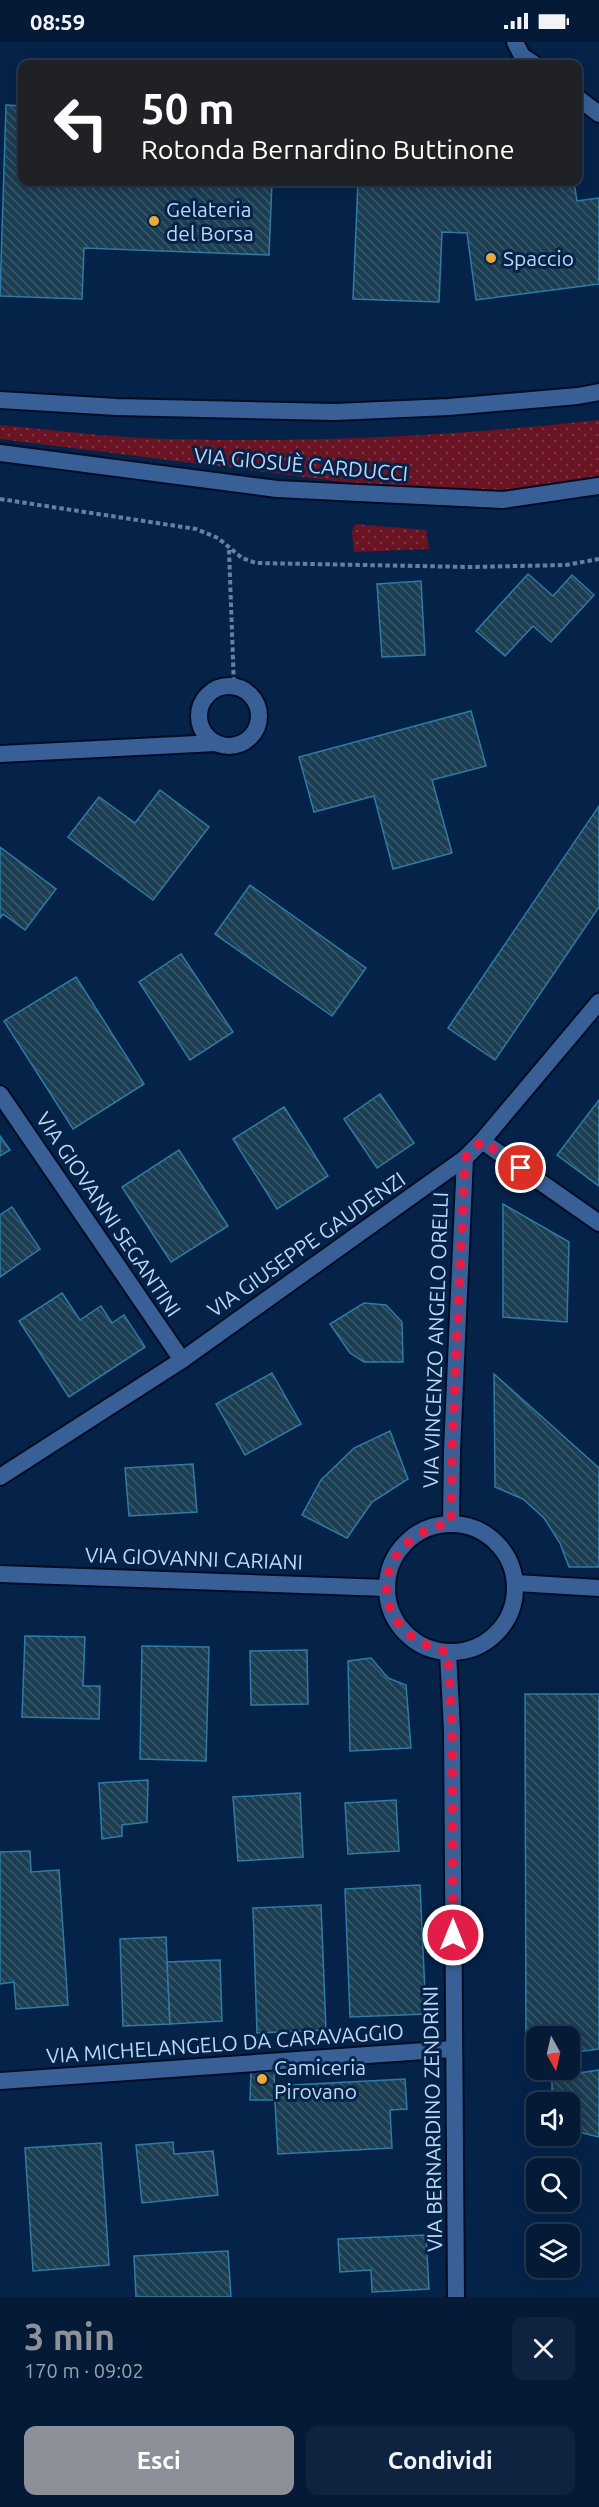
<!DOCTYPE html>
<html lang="it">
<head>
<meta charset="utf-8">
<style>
  body { margin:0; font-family:Ubuntu,sans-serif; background:#0d233f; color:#f1f3f6; height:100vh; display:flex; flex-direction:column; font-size:22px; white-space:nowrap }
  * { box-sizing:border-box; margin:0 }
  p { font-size:20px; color:#97a1ad }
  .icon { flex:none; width:33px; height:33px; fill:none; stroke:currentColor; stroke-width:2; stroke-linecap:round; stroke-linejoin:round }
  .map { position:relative; height:2255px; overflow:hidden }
  .panel { display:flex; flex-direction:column; background:#041a37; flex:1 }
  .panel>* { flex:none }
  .banner { position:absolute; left:18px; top:18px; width:564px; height:126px; border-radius:12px; box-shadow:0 3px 15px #0003,0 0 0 2px #253852; background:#202124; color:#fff; overflow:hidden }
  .needle { width:39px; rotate:172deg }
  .buttons { position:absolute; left:526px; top:1984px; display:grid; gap:12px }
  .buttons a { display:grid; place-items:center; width:54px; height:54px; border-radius:12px; background:#041a37; box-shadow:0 3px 15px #0003,0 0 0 2px #253852; font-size:30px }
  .pin { position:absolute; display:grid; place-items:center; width:51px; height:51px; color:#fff; margin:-26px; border:3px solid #fff; border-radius:50%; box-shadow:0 2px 6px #0007 }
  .me { position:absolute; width:66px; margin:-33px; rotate:0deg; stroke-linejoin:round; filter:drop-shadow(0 0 4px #0008) }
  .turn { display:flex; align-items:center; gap:21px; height:126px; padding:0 24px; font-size:27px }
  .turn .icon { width:78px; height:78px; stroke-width:2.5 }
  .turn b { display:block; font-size:42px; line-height:51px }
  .round { display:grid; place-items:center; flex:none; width:63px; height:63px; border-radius:12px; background:#0d233f }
  .headline { display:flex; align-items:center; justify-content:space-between; height:102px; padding:0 24px }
  h1 { font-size:36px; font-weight:600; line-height:45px; color:#8c9099 }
  .button { display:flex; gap:12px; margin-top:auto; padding:12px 24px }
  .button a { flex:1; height:69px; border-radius:12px; background:#8c9099; color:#fff; font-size:24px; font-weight:600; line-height:69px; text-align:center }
  .button a+a { background:#0d233f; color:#f1f3f6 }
  .status { display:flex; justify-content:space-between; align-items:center; height:42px; padding:0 30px; background:#041a37; direction:ltr }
  .status svg { height:16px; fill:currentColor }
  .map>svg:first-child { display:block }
  .grass { fill:url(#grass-dots) }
  .building { fill:url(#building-back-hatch); stroke:#2e7ca5; stroke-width:1.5 }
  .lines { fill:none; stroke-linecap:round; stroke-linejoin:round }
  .minor-casing { stroke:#000c26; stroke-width:20 }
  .secondary-casing { stroke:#000c26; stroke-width:20 }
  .path { stroke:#6680a2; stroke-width:4; stroke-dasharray:4.5 3; stroke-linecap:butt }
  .minor { stroke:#386096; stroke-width:16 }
  .secondary { stroke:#386096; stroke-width:16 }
  .route { stroke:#e11d48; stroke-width:10; stroke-dasharray:0 18 }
  .poi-dot { fill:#eba93a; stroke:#052349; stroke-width:2 }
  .labels { text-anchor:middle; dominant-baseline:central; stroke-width:6; stroke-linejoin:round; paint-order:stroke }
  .poi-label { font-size:21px; fill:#bfd6f4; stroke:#052349; text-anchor:start }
  .street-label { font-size:21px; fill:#bfd6f4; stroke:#052349 }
</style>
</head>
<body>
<div class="status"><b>08:59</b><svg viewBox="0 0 49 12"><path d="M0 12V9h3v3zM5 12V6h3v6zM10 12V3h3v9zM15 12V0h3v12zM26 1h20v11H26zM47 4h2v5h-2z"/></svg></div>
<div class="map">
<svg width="599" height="2255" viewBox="0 0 599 2255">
  <defs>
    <pattern id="grass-dots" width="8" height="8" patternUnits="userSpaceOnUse" patternTransform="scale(1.5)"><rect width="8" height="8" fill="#691323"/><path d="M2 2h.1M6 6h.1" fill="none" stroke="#7d3544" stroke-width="1.8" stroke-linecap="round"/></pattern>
    <pattern id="building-back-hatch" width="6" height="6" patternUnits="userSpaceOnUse" patternTransform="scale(1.5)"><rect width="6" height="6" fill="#1b3e52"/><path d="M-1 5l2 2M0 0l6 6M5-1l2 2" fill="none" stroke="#3a596c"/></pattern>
  </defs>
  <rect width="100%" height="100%" fill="#052349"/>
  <g class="grass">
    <path d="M599,378V438L530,447L450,450L375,444L0,397V383C56,388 112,396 168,397C312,401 456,394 599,378Z"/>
    <path d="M355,482L426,488L429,507L354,510L352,489Z"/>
  </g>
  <g class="building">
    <path d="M6,63L22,64V140H272L269,213L84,206L82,257L0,254Z"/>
    <path d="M358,140H574L577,159L599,156V242L476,258L467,191L442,190L439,260L353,257Z"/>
    <path d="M528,532L553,554L572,533L594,553L551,600L533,584L505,614L476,589Z"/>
    <path d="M421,539L425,613L382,615L377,542Z"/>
    <path d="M471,669L486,724L432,738L452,811L393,827L374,754L314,770L299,715Z"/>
    <path d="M160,748L209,785L153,858L68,795L99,755L135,781Z"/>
    <path d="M599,764V865L495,1018L448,986Z"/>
    <path d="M0,805L56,847L25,888L3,872L0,876Z"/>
    <path d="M250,843L366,926L332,974L215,892Z"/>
    <path d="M181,912L233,990L190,1018L139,940Z"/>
    <path d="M76,935L144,1042L73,1087L4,979Z"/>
    <path d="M380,1052L414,1101L377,1126L344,1077Z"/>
    <path d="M599,1058V1144L557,1113Z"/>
    <path d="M284,1065L328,1134L277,1167L233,1097Z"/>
    <path d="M0,1094L10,1108L0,1114Z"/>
    <path d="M179,1108L228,1184L171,1220L122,1145Z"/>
    <path d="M503,1162L569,1200L567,1280L503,1275Z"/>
    <path d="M12,1165L40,1207L0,1235V1173Z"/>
    <path d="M62,1251L80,1278L101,1264L112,1281L124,1273L145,1305L69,1355L19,1279Z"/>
    <path d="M364,1261L386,1263L402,1280L403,1320H364L350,1311L330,1282Z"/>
    <path d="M272,1331L301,1382L245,1413L216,1362Z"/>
    <path d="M494,1332L599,1426V1525H569L560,1501L544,1476L523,1457L495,1445Z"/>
    <path d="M390,1389L408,1437L372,1460L347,1496L302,1473L321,1438L354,1406Z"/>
    <path d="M193,1422L197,1470L129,1474L125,1426Z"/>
    <path d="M25,1594L85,1595L83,1644H100L99,1677L22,1675Z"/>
    <path d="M142,1604L209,1605L206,1719L140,1717Z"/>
    <path d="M307,1608L308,1662L251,1663L250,1609Z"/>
    <path d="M371,1616L388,1636L406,1643L411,1706L350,1709L348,1619Z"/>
    <path d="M525,1652H599V2007L570,2011V1995H537V2010L526,2008Z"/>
    <path d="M148,1738L147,1780L122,1783V1794L102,1797L99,1741Z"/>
    <path d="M300,1751L303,1815L238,1819L233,1755Z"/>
    <path d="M396,1758L399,1809L348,1812L345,1761Z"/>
    <path d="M30,1809L31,1830L59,1828L68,1963L16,1967L14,1940L0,1942V1810Z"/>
    <path d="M420,1843L426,1972L350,1975L345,1847Z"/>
    <path d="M321,1863L326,1988L257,1991L253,1866Z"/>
    <path d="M166,1895L170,1982L123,1984L120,1897Z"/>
    <path d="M220,1918L222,1979L170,1982L167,1920Z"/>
    <path d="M599,2028V2095L570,2088V2061H552V2035Z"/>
    <path d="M274,2029L275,2058H250L251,2030Z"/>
    <path d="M405,2037L407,2067L390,2068L392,2106L278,2112L274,2044Z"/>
    <path d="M173,2100L174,2112L213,2109L218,2153L142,2161L136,2103Z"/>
    <path d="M101,2101L109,2223L33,2229L25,2106Z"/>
    <path d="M426,2193L429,2247L372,2250L371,2228L340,2230L338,2197Z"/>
    <path d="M228,2209L231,2255H136L134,2214Z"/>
  </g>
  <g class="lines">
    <defs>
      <g id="minor">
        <path d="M515,0L522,14L534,22"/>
        <path d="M578,56L599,72"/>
        <circle cx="229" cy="674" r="30"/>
        <path d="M0,712L216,701"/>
        <path d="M0,1052L182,1318"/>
        <path d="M482,1099L599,1181"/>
        <path d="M0,1435L182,1318L465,1116L482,1099L599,960"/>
        <path d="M451,1481L452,1408L465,1116"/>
        <circle cx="451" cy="1546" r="64"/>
        <path d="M0,1532L386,1546"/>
        <path d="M516,1541L599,1546"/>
        <path d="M448,1610L452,1689L456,2255"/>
        <path d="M0,2039L453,2007"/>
      </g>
      <g id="secondary">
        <path d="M0,358L117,365L335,370L449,365L578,354L599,350"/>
        <path d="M0,411L277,447L503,458L599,444"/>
      </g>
    </defs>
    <use href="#minor" class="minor-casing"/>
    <use href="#secondary" class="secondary-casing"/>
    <g class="path">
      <path d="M0,457L196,487L218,496L242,516L256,521L471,525L566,523L599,517"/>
      <path d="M229,508L234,645"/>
    </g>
    <use href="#minor" class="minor"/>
    <use href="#secondary" class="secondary"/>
  </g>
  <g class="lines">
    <path class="route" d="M453,1893L452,1689L448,1610C364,1593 367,1496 451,1481L452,1408L465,1116L482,1099L521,1126"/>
  </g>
  <g class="poi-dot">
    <circle cx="154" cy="179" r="6"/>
    <circle cx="491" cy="216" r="6"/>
    <circle cx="262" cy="2037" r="6"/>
  </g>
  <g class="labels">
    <g class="poi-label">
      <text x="166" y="167">Gelateria<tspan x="166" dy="24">del Borsa</tspan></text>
      <text x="503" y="216">Spaccio</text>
      <text x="274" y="2025">Camiceria<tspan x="274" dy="24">Pirovano</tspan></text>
    </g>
    <g class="street-label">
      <text transform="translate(301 422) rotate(5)">VIA GIOSUÈ CARDUCCI</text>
      <text transform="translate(109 1172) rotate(56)">VIA GIOVANNI SEGANTINI</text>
      <text transform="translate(306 1202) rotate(-35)">VIA GIUSEPPE GAUDENZI</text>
      <text transform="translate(435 1298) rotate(-88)">VIA VINCENZO ANGELO ORELLI</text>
      <text transform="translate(194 1516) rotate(2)">VIA GIOVANNI CARIANI</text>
      <text transform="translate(225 2001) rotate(-4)">VIA MICHELANGELO DA CARAVAGGIO</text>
      <text transform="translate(432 2077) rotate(-91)">VIA BERNARDINO ZENDRINI</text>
    </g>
  </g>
</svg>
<div class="buttons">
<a><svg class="needle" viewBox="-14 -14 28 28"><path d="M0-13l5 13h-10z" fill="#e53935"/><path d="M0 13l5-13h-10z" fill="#97a1ad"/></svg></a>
<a><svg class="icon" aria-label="sound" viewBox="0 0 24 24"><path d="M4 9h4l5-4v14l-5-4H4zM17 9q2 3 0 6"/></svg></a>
<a><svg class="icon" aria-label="search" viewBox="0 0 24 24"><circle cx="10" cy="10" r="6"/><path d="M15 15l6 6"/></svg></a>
<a><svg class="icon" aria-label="layers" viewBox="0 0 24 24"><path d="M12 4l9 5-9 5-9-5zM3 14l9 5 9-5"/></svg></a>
</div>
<div class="pin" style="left:521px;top:1126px;background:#d93025"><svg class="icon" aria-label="arrive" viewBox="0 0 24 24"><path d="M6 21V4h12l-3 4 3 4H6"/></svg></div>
<svg class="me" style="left:453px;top:1893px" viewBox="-20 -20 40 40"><circle r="17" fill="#e11d48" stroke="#fff" stroke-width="3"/><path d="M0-11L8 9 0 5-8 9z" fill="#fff"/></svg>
<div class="banner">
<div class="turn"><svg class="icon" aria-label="left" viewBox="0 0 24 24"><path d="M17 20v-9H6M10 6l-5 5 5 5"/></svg><div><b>50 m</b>Rotonda Bernardino Buttinone</div></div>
</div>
</div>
<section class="panel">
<div class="headline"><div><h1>3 min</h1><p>170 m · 09:02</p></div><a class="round"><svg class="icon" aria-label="close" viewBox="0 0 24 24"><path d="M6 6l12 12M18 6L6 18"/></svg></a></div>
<div class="button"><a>Esci</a><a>Condividi</a></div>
</section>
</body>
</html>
